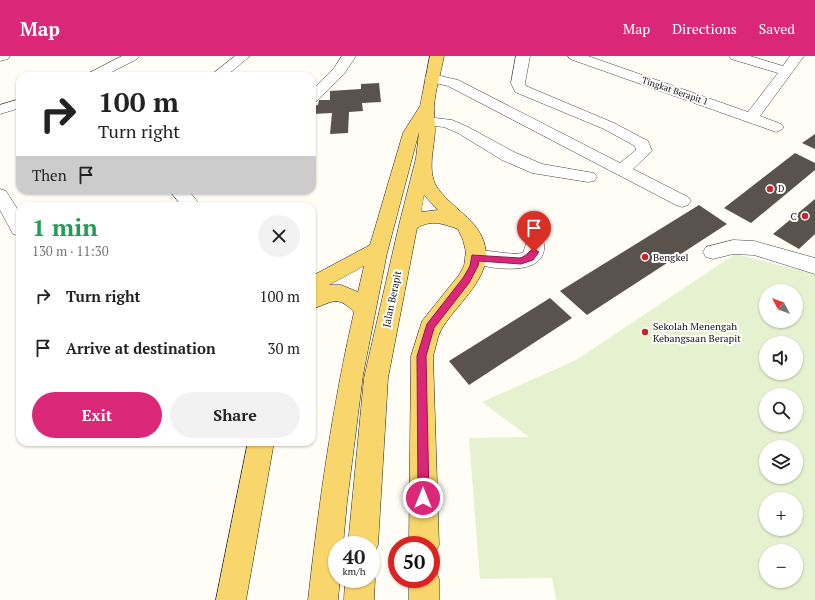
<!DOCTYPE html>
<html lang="en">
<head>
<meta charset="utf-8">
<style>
  body { margin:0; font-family:"PT Serif",serif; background:#f2f2f2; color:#222; height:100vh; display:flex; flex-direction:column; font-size:15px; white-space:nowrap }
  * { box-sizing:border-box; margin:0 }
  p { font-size:13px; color:#767676 }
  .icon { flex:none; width:22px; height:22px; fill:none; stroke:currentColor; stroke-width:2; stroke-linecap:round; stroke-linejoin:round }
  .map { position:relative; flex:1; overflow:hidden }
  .side { position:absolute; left:16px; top:146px; width:300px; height:244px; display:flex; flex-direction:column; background:#fff; border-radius:12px; box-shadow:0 1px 3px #0004 }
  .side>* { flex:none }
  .top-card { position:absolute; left:16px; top:16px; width:300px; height:122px; border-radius:12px; box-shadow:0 1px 3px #0004; background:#fff; color:#222; overflow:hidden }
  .needle { width:26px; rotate:311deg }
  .buttons { position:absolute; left:759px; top:228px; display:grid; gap:8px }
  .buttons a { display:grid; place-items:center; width:44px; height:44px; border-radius:50%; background:#fff; box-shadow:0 1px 3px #0004; font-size:20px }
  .speed { position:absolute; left:328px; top:480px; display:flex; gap:8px; font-size:20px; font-weight:700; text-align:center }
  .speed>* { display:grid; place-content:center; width:52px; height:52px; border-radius:50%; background:#fff; box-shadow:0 1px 3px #0004; line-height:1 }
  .speed small { font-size:10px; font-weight:400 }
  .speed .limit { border:6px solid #d22; background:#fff; color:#111 }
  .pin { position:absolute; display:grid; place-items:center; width:34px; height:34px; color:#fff; margin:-41px -17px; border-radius:50% 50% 50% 0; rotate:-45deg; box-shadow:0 0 4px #0007 }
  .pin .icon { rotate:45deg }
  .me { position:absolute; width:44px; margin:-22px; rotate:0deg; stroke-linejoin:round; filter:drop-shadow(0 0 3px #0008) }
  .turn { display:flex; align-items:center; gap:14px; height:84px; padding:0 16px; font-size:18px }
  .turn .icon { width:52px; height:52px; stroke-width:2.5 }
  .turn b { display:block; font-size:28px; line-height:34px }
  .then { display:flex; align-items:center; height:38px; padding:0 16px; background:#0003; gap:8px; font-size:15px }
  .round { display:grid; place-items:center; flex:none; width:42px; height:42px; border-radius:21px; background:#f2f2f2 }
  .headline { display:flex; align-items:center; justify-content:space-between; height:68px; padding:0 16px }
  h1 { font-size:24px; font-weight:700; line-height:30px; color:#1e9e55 }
  .action { display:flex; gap:8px; margin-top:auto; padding:8px 16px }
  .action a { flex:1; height:46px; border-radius:24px; background:#db2777; color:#fff; font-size:16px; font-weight:700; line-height:46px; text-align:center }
  .action a+a { background:#f2f2f2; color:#222 }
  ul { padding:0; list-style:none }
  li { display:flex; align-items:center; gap:12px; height:52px; padding:0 16px }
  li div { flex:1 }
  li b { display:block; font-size:15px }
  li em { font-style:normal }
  header { display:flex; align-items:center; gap:24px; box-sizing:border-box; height:56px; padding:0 20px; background:#db2777; color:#fff }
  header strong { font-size:19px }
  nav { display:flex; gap:22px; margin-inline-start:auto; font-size:14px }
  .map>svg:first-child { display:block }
  .pitch { fill:#e6f2cf; fill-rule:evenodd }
  .building { fill:#5a524d }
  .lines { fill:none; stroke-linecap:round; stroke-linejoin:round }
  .minor-casing { stroke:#444; stroke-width:1 }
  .major-casing { stroke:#222; stroke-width:1 }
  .minor { fill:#fff; fill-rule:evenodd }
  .major { fill:#f9d66b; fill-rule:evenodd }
  .route { fill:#db2777; stroke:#8e194d }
  .poi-dot { fill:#c4262e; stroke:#fff; stroke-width:1.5 }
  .labels { text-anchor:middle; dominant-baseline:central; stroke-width:4; stroke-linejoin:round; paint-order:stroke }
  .far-street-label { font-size:9px; fill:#111; stroke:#fff }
  .far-poi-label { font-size:9px; fill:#111; stroke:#fff; text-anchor:start }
  .poi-label { font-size:10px; fill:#111; stroke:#fff; text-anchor:start }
  .street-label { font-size:10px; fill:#111; stroke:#fff }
</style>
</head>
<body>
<header>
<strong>Map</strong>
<nav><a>Map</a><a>Directions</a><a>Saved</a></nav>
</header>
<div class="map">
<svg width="815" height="544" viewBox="0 0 815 544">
  <rect width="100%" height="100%" fill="#fffdf5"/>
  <path class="pitch" d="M735,198L815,218V544H556L552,522L480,523L469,382L529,381L482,346L576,304ZM766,235H796V265H766ZM766,287H796V317H766ZM766,339H796V369H766ZM766,391H796V421H766ZM766,443H796V473H766ZM766,495H796V525H766Z"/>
  <g class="building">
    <path d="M379,27L381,46L362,47L363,55L349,56L348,77L330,78L332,57L312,58V50L318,49L319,44H330V35L361,33V28Z"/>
    <path d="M815,78V93L802,87Z"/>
    <path d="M795,97L815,107V114L751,167L724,152Z"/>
    <path d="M815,143V178L799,193L773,178Z"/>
    <path d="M699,149L727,168L587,259L560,235Z"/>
    <path d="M550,242L572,262L469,329L449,305Z"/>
  </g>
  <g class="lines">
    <defs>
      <g id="minor">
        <path d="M0,0H10L8,3L0,5Z"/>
        <path d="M122,0H139L137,3L104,20H87L89,17Z"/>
        <path d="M235,0H250L226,20H210Z"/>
        <path d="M342,0H356L344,18L317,45L312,46V34L334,12Z"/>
        <path d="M516,0H530L525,27L526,30L614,67L648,85L652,95L633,113L688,141L691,145L688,149L682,151L676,149L448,30L427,25L425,22L427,19L432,18L458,24L620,107L636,94L635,90L604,73L515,36L511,27Z"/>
        <path d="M568,0H588L748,56L778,17L731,3L729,0H750L783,10L790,0H804L760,60L781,68L784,71L781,74L776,76L570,3Z"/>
        <path d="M20,43V52L0,58V49Z"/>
        <path d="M427,61L452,64L468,71L514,96L542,108L588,116L594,117L597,121L594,125L588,126L532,117L502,104L458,77L444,71L422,69L419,66L422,63Z"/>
        <path d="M0,133L6,135L20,157V180L13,178L0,154Z"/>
        <path d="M169,134H188L201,150H182Z"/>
        <path d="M535,180L542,182C545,188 545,194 542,200C532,220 486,212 468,206L465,201L468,196C485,191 505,200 523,197L528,182Z"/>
        <path d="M733,184L754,185L815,202V218L754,199L733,198L713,203L706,201L703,196L706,191Z"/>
      </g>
      <g id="major">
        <path d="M430,0H444C441,17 435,34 434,51C434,59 435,67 435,75C434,94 426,118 439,134C455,155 483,166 486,196C488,225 454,251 441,274C437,281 436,292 433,300L439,489L434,499L431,501V489H409L411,300L422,265L459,219L464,210L466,196L463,184L458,173C443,168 432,163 417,172L388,322L378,489L373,499L371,500V489H348L364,322L399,169L416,102L419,76L387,197L363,319L347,446L343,489H337V523H340L338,544H308C319,447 332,352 354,256C337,238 331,247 312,253V220L370,189L403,77L420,50ZM424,139L438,154L421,156ZM364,210L358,236L341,229H329Z"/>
        <path d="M248,386H274L246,544H216Z"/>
        <path d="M431,511L435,512L439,523V544H409V523H431Z"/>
        <path d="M371,513L375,523L374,544H344L345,523H371Z"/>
      </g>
    </defs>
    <use href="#minor" class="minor-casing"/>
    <use href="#major" class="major-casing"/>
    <use href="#minor" class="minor"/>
    <use href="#major" class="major"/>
  </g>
  <path class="route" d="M534,193L539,196L533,204L521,208L479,205L478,210L469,227L434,272L426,300L429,442L427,446L423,447L419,446L418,442L417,300L427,268L463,222L470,210L472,199L520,202C527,200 529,194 534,193Z"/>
  <g class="poi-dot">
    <circle cx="770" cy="133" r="4"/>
    <circle cx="805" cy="160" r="4"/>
    <circle cx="645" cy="201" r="4"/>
    <circle cx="645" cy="276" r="4"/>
  </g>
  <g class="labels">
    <g class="far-street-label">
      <text transform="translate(675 35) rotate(19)">Tingkat Berapit 1</text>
    </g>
    <g class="far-poi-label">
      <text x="778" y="133">D</text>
    </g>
    <g class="poi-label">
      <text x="797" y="160" text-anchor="end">C</text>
      <text x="653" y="201">Bengkel</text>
      <text x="653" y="270">Sekolah Menengah<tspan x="653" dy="12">Kebangsaan Berapit</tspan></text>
    </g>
    <g class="street-label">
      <text transform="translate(392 243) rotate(-78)">Jalan Berapit</text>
    </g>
  </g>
</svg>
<div class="buttons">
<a><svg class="needle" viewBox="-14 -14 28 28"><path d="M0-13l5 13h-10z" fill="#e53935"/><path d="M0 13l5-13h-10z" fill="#767676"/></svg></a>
<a><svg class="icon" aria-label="sound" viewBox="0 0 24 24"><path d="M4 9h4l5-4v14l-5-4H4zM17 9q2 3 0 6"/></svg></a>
<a><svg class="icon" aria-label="search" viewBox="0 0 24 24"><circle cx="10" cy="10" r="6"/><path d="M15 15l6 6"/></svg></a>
<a><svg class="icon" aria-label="layers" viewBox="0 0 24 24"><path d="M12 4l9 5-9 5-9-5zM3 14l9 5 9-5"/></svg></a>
<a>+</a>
<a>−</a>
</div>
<div class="speed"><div>40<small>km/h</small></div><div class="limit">50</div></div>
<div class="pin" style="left:534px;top:196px;background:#d93025"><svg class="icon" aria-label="arrive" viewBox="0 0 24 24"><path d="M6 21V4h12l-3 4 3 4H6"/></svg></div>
<svg class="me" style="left:423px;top:442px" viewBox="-20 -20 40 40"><circle r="17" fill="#db2777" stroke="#fff" stroke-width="3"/><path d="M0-11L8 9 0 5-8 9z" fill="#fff"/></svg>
<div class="top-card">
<div class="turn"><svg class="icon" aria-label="right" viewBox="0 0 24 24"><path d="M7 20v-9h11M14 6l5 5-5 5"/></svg><div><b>100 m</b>Turn right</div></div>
<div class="then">Then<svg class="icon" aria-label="arrive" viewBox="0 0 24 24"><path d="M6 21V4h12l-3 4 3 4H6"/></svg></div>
</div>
<section class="side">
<div class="headline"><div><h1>1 min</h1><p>130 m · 11:30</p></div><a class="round"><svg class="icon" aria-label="close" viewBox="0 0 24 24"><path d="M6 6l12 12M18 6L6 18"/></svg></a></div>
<ul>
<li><svg class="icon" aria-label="right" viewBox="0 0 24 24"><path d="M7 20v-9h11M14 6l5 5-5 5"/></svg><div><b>Turn right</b></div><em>100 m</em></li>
<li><svg class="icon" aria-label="arrive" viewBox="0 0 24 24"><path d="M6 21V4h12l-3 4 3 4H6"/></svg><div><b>Arrive at destination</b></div><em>30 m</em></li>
</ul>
<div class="action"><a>Exit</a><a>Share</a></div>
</section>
</div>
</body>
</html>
